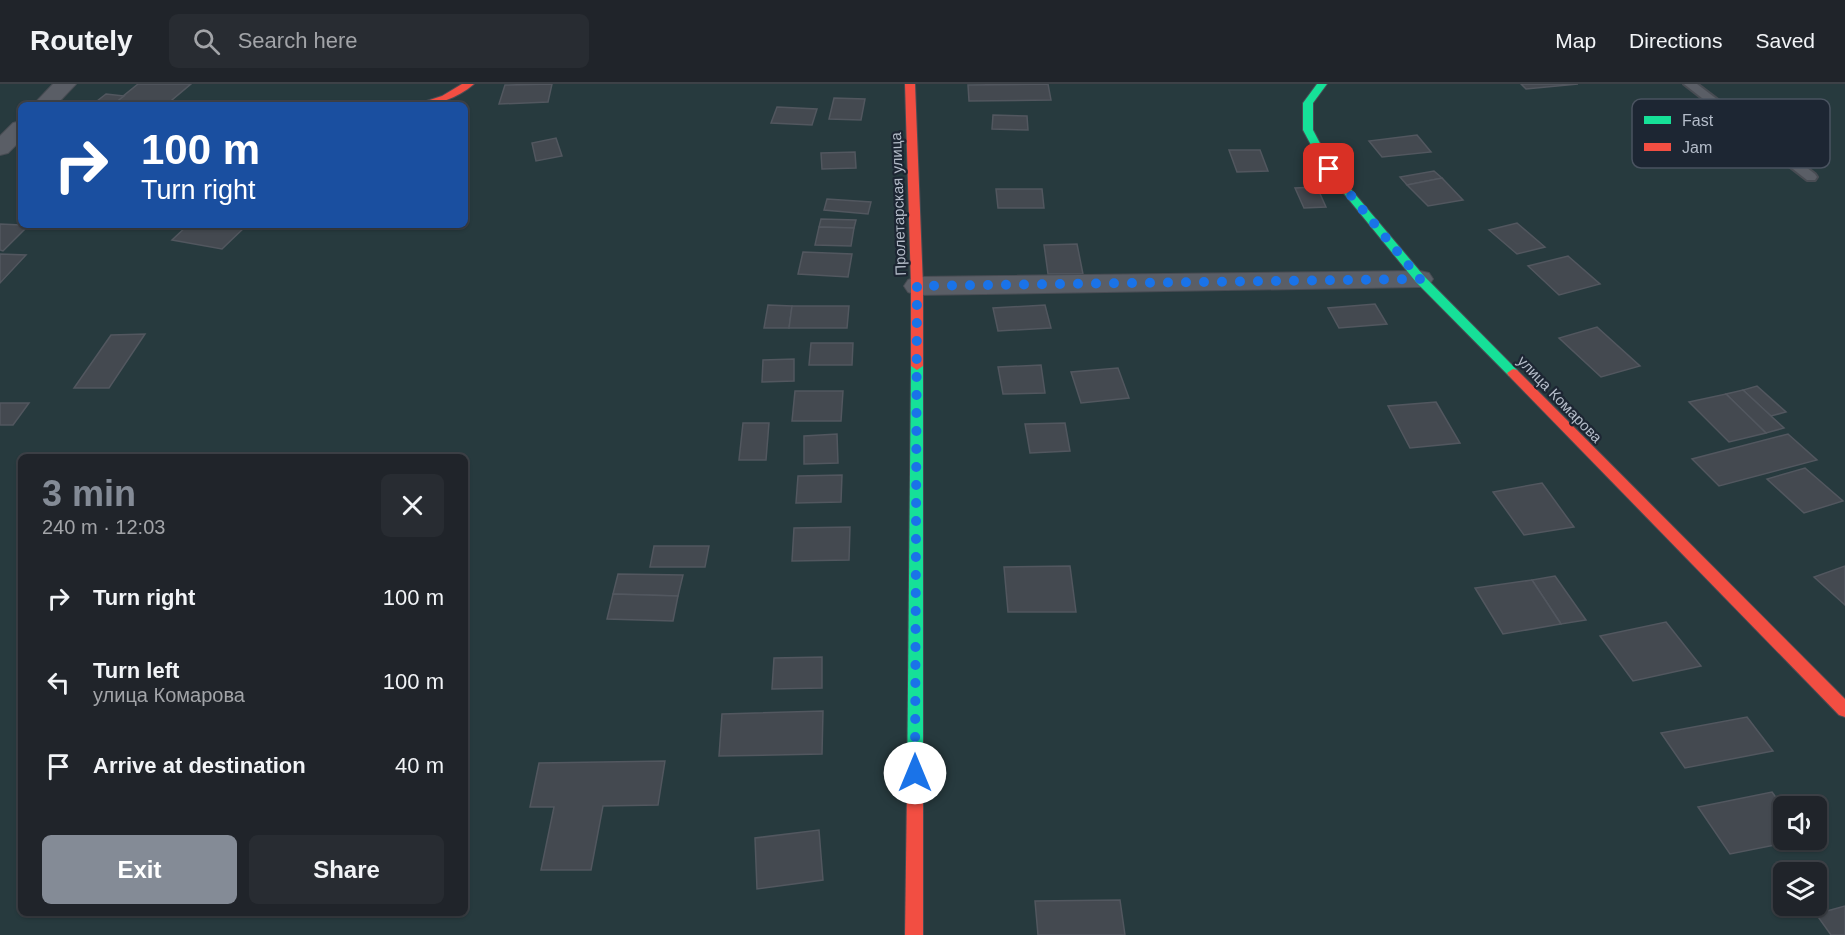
<!DOCTYPE html>
<html lang="en">
<head>
<meta charset="utf-8">
<style>
  body { margin:0; font-family:Arial,sans-serif; background:#282c32; color:#f1f3f6; height:100vh; display:flex; flex-direction:column; font-size:22px; white-space:nowrap }
  * { box-sizing:border-box; margin:0 }
  p { font-size:20px; color:#a2a4a8 }
  .icon { flex:none; width:33px; height:33px; fill:none; stroke:currentColor; stroke-width:2; stroke-linecap:round; stroke-linejoin:round }
  .map { position:relative; flex:1; overflow:hidden }
  .panel { position:absolute; left:18px; top:370px; width:450px; height:462px; display:flex; flex-direction:column; background:#20242a; border-radius:9px; box-shadow:0 2px 4px #0004,0 0 0 2px #3d4147 }
  .panel>* { flex:none }
  .banner { position:absolute; left:18px; top:18px; width:450px; height:126px; border-radius:9px; box-shadow:0 2px 4px #0004,0 0 0 2px #3d4147; background:#1a4fa0; color:#fff; overflow:hidden }
  .fabs { position:absolute; left:1773px; top:712px; display:grid; gap:12px }
  .fabs a { display:grid; place-items:center; width:54px; height:54px; border-radius:9px; background:#20242a; box-shadow:0 2px 4px #0004,0 0 0 2px #3d4147; font-size:30px }
  .pin { position:absolute; display:grid; place-items:center; width:51px; height:51px; color:#fff; margin:-26px; border-radius:12px; box-shadow:0 3px 9px #0006 }
  .me { position:absolute; width:66px; margin:-33px; rotate:0deg; stroke-linejoin:round; filter:drop-shadow(0 0 4px #0008) }
  .turn { display:flex; align-items:center; gap:21px; height:126px; padding:0 24px; font-size:27px }
  .turn .icon { width:78px; height:78px; stroke-width:2.5 }
  .turn b { display:block; font-size:42px; line-height:51px }
  .round { display:grid; place-items:center; flex:none; width:63px; height:63px; border-radius:9px; background:#282c32 }
  .head { display:flex; align-items:center; justify-content:space-between; height:102px; padding:0 24px }
  h1 { font-size:36px; font-weight:800; line-height:45px; color:#848b96 }
  .cta { display:flex; gap:12px; margin-top:auto; padding:12px 24px }
  .cta a { flex:1; height:69px; border-radius:9px; background:#848b96; color:#fff; font-size:24px; font-weight:800; line-height:69px; text-align:center }
  .cta a+a { background:#282c32; color:#f1f3f6 }
  ul { padding:0; list-style:none }
  li { display:flex; align-items:center; gap:18px; height:84px; padding:0 24px }
  li div { flex:1 }
  li b { display:block; font-size:22px }
  li em { font-style:normal }
  header { display:flex; align-items:center; gap:36px; box-sizing:border-box; height:84px; padding:0 30px; background:#20242a; border-bottom:2px solid #3d4147 }
  header strong { font-size:28px }
  nav { display:flex; gap:33px; margin-inline-start:auto; font-size:21px }
  .search { width:420px; height:54px; background:#282c32; display:flex; align-items:center; gap:15px; box-sizing:border-box; padding:0 21px; border-radius:9px; color:#a2a4a8; font-size:22px }
  .map>svg:first-child { display:block }
  .green { fill:#273a3e; fill-rule:evenodd }
  .building { fill:#444950; stroke:#52575f; stroke-width:1.5 }
  .lines { fill:none; stroke-linecap:round; stroke-linejoin:round }
  .lane-casing { stroke:#484c53; stroke-width:4 }
  .street-casing { stroke:#484c53; stroke-width:2 }
  .fast-casing { stroke:#484c53; stroke-width:2 }
  .jam-casing { stroke:#484c53; stroke-width:2 }
  .lane { fill:#5a5e66; fill-rule:evenodd }
  .street { fill:#5a5e66; fill-rule:evenodd }
  .fast { fill:#16e098; fill-rule:evenodd }
  .jam { fill:#f24e42; fill-rule:evenodd }
  .route { stroke:#1a73e8; stroke-width:10; stroke-dasharray:0 18 }
  .labels { text-anchor:middle; dominant-baseline:central; stroke-width:4.5; stroke-linejoin:round; paint-order:stroke }
  .street-label { font-size:15px; fill:#b4bcc9; stroke:#1d2633 }
  .key { fill:#1d2633; stroke:#4a5360; stroke-width:1.5 }
  .key-label { font-size:16px; fill:#b4bcc9 }
</style>
</head>
<body>
<header>
<strong>Routely</strong>
<div class="search"><svg class="icon" aria-label="search" viewBox="0 0 24 24"><circle cx="10" cy="10" r="6"/><path d="M15 15l6 6"/></svg>Search here</div>
<nav><a>Map</a><a>Directions</a><a>Saved</a></nav>
</header>
<div class="map">
<svg width="1845" height="851" viewBox="0 0 1845 851">
  <rect width="100%" height="100%" fill="#2a3038"/>
  <path class="green" d="M0,0H1845V851H0ZM21,21H465V141H21ZM21,374H465V830H21ZM1784,723H1816V756H1784ZM1784,789H1816V822H1784Z"/>
  <g class="building">
    <path d="M138,0H191L166,21H112Z"/>
    <path d="M552,0L548,18L499,20L505,1Z"/>
    <path d="M1048,0L1051,16L969,17L968,1Z"/>
    <path d="M1521,0H1578L1526,5Z"/>
    <path d="M106,10L124,12L112,21H92Z"/>
    <path d="M834,14L865,15L861,36L829,35Z"/>
    <path d="M777,23L817,25L812,41L771,39Z"/>
    <path d="M993,31L1027,32L1028,46L992,45Z"/>
    <path d="M1417,51L1431,68L1382,73L1369,57Z"/>
    <path d="M556,54L562,72L536,77L532,59Z"/>
    <path d="M1229,66H1260L1268,87L1237,88Z"/>
    <path d="M855,68L856,84L822,85L821,69Z"/>
    <path d="M1434,87L1442,94L1407,101L1400,93Z"/>
    <path d="M1442,94L1463,116L1428,122L1407,101Z"/>
    <path d="M1317,103L1326,123L1304,124L1295,104Z"/>
    <path d="M996,105H1042L1044,124H998Z"/>
    <path d="M827,115L871,118L868,130L824,126Z"/>
    <path d="M821,135L856,136L854,144L819,143Z"/>
    <path d="M1517,139L1545,163L1517,170L1489,146Z"/>
    <path d="M0,140L21,141H29L3,167L0,166Z"/>
    <path d="M188,141H247L222,165L172,156Z"/>
    <path d="M819,143L854,144L851,162L815,161Z"/>
    <path d="M1077,160L1083,190H1048L1044,161Z"/>
    <path d="M803,168L852,170L848,193L798,190Z"/>
    <path d="M0,170L26,171L0,199Z"/>
    <path d="M1568,172L1600,200L1559,211L1528,182Z"/>
    <path d="M1375,220L1387,240L1339,244L1328,224Z"/>
    <path d="M768,221L792,222L789,244H764Z"/>
    <path d="M1045,221L1051,244L998,247L993,224Z"/>
    <path d="M792,222H849L847,244H789Z"/>
    <path d="M1597,243L1640,282L1601,293L1559,254Z"/>
    <path d="M145,250L109,304H74L111,251Z"/>
    <path d="M811,259H853L852,281H809Z"/>
    <path d="M794,275V297L762,298L763,276Z"/>
    <path d="M1041,281L1045,309L1003,310L998,283Z"/>
    <path d="M1118,284L1129,314L1081,319L1071,288Z"/>
    <path d="M1757,302L1786,328L1771,332L1743,306Z"/>
    <path d="M1743,306L1771,332L1784,344L1766,349L1726,310Z"/>
    <path d="M795,307H843L841,337H792Z"/>
    <path d="M1726,310L1766,349L1729,358L1689,318Z"/>
    <path d="M1436,318L1460,359L1410,364L1388,322Z"/>
    <path d="M0,319H29L13,341H0Z"/>
    <path d="M743,339H769L766,376H739Z"/>
    <path d="M1065,339L1070,367L1030,369L1025,340Z"/>
    <path d="M837,350L838,379L804,380V352Z"/>
    <path d="M1788,350L1817,376L1719,402L1692,375Z"/>
    <path d="M1805,384L1843,417L1804,429L1767,395Z"/>
    <path d="M842,391L841,418L796,419L798,392Z"/>
    <path d="M1542,399L1574,443L1524,451L1493,408Z"/>
    <path d="M850,443L849,476L792,477L794,444Z"/>
    <path d="M654,462H709L705,483H650Z"/>
    <path d="M1070,482L1076,528H1008L1004,483Z"/>
    <path d="M1845,482V521L1814,493Z"/>
    <path d="M618,490L683,491L678,512L613,510Z"/>
    <path d="M1555,492L1586,536L1561,540L1532,496Z"/>
    <path d="M1532,496L1561,540L1503,550L1475,504Z"/>
    <path d="M613,510L678,512L673,537L607,535Z"/>
    <path d="M1666,538L1701,582L1633,597L1600,552Z"/>
    <path d="M822,573V604L772,605L774,574Z"/>
    <path d="M823,627L822,670L719,672L722,630Z"/>
    <path d="M1747,633L1773,667L1685,684L1661,649Z"/>
    <path d="M665,677L658,721L603,722L591,786H541L554,723H530L539,679Z"/>
    <path d="M1772,708L1784,724V756H1800L1730,770L1698,723Z"/>
    <path d="M819,746L823,796L757,805L755,754Z"/>
    <path d="M1120,816L1125,851H1038L1035,817Z"/>
    <path d="M1845,822V851H1831L1816,830Z"/>
  </g>
  <g class="lines">
    <defs>
      <path id="lane" d="M1684,0H1697L1815,90L1817,93L1815,96H1807Z"/>
      <g id="street">
        <path d="M53,0H76L56,21H33Z"/>
        <path d="M21,37V56L8,69L0,71V52L13,39Z"/>
        <path d="M1420,187L1429,189L1433,195L1429,201L1420,203L917,211L908,208L904,202L908,196L917,193Z"/>
      </g>
      <g id="fast">
        <path d="M1317,0H1327L1313,19V46L1333,84L1424,192L1517,286L1519,289L1517,292H1509L1416,198L1324,85L1303,46V19Z"/>
        <path d="M917,278L923,282V707L921,713L915,715L909,713L907,707L911,282Z"/>
      </g>
      <g id="jam">
        <path d="M462,0H474C457,15 436,21 414,21L442,12Z"/>
        <path d="M905,0H915L923,202V282L917,286L911,282V202Z"/>
        <path d="M1513,285L1517,286L1845,615V633L1839,631L1509,292L1507,289Z"/>
        <path d="M915,699L921,701L923,707V851H905L907,707L909,701Z"/>
      </g>
    </defs>
    <use href="#lane" class="lane-casing"/>
    <use href="#street" class="street-casing"/>
    <use href="#fast" class="fast-casing"/>
    <use href="#jam" class="jam-casing"/>
    <use href="#lane" class="lane"/>
    <use href="#street" class="street"/>
    <use href="#fast" class="fast"/>
    <use href="#jam" class="jam"/>
  </g>
  <g class="lines">
    <path class="route" d="M915,689L917,202L1420,195L1329,85"/>
  </g>
  <g class="labels">
    <g class="street-label">
      <text transform="translate(898 120) rotate(-92)">Пролетарская улица</text>
      <text transform="translate(1560 315) rotate(46)">улица Комарова</text>
    </g>
  </g>
  <rect x="1632" y="15" width="198" height="69" rx="9" class="key"/>
  <rect x="1644" y="32" width="27" height="8" fill="#16e098"/>
  <rect x="1644" y="59" width="27" height="8" fill="#f24e42"/>
  <g class="key-label">
    <text x="1682" y="42">Fast</text>
    <text x="1682" y="69">Jam</text>
  </g>
</svg>
<div class="fabs">
<a><svg class="icon" aria-label="sound" viewBox="0 0 24 24"><path d="M4 9h4l5-4v14l-5-4H4zM17 9q2 3 0 6"/></svg></a>
<a><svg class="icon" aria-label="layers" viewBox="0 0 24 24"><path d="M12 4l9 5-9 5-9-5zM3 14l9 5 9-5"/></svg></a>
</div>
<div class="pin" style="left:1329px;top:85px;background:#d93025"><svg class="icon" aria-label="arrive" viewBox="0 0 24 24"><path d="M6 21V4h12l-3 4 3 4H6"/></svg></div>
<svg class="me" style="left:915px;top:689px" viewBox="-20 -20 40 40"><circle r="19" fill="#fff"/><path d="M0-13L10 11 0 6-10 11z" fill="#1a73e8"/></svg>
<div class="banner">
<div class="turn"><svg class="icon" aria-label="right" viewBox="0 0 24 24"><path d="M7 20v-9h11M14 6l5 5-5 5"/></svg><div><b>100 m</b>Turn right</div></div>
</div>
<section class="panel">
<div class="head"><div><h1>3 min</h1><p>240 m · 12:03</p></div><a class="round"><svg class="icon" aria-label="close" viewBox="0 0 24 24"><path d="M6 6l12 12M18 6L6 18"/></svg></a></div>
<ul>
<li><svg class="icon" aria-label="right" viewBox="0 0 24 24"><path d="M7 20v-9h11M14 6l5 5-5 5"/></svg><div><b>Turn right</b></div><em>100 m</em></li>
<li><svg class="icon" aria-label="left" viewBox="0 0 24 24"><path d="M17 20v-9H6M10 6l-5 5 5 5"/></svg><div><b>Turn left</b><p>улица Комарова</p></div><em>100 m</em></li>
<li><svg class="icon" aria-label="arrive" viewBox="0 0 24 24"><path d="M6 21V4h12l-3 4 3 4H6"/></svg><div><b>Arrive at destination</b></div><em>40 m</em></li>
</ul>
<div class="cta"><a>Exit</a><a>Share</a></div>
</section>
</div>
</body>
</html>
